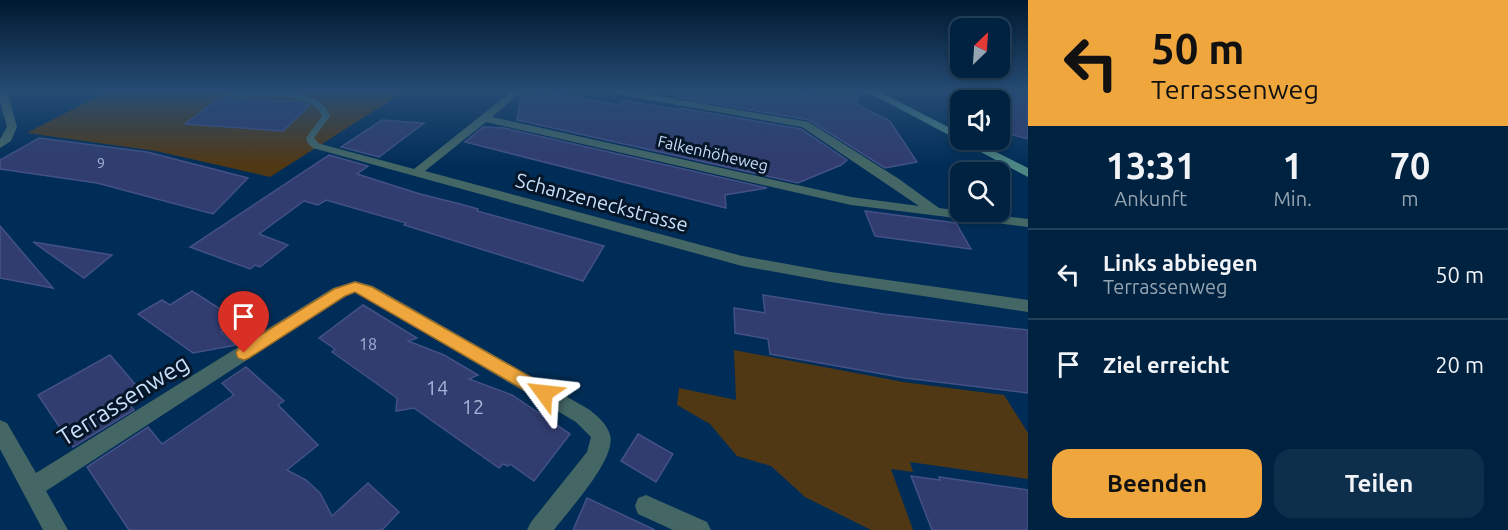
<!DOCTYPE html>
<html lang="de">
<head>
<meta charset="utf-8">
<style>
  body { margin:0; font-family:Ubuntu,sans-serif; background:#0e2f4c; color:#f1f3f6; height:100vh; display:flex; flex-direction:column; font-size:22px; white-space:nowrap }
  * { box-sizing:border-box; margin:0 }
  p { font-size:20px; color:#95a4b1 }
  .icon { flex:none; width:33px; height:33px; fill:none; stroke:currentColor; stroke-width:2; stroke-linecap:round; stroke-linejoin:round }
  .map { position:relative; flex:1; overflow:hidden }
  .sheet { display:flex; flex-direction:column; background:#002241; width:480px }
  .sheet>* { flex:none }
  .guide { background:#efa73d; color:#111; overflow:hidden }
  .needle { width:39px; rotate:25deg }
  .buttons { position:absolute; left:950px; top:18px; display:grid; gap:12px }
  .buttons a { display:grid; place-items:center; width:60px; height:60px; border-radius:12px; background:#002241; box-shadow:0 3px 9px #0003,0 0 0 2px #223f5a; font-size:30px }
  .pin { position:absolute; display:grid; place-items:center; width:51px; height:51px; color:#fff; margin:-62px -26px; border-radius:50% 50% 50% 0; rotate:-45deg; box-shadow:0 0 6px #0007 }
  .pin .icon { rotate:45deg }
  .me { position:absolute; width:66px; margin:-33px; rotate:300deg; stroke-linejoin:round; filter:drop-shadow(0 0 4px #0008) }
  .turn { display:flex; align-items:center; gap:21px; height:126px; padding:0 24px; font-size:27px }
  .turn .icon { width:78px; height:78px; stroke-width:2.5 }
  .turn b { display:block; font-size:42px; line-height:51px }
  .eta { display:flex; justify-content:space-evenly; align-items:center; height:102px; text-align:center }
  .eta b { font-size:36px; font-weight:600; line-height:42px }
  .action { display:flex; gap:12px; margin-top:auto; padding:12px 24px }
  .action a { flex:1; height:69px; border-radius:18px; background:#efa73d; color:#111; font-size:24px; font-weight:600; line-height:69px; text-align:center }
  .action a+a { background:#0e2f4c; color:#f1f3f6 }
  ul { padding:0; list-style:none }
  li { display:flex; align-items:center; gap:18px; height:90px; padding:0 24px; border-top:2px solid #223f5a }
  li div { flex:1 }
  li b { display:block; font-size:22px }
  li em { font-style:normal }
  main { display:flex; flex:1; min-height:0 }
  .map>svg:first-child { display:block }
  .green { fill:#513814 }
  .building { fill:#313c6f; stroke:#445186; stroke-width:1.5 }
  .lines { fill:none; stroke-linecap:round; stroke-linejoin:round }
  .lane { fill:#446765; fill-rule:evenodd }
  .street { fill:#446765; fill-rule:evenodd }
  .secondary { fill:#4d8785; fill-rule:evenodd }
  .route { fill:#efa73d; stroke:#9b6d28; stroke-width:1.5 }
  .labels { text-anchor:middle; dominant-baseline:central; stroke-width:6; stroke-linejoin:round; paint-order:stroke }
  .far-number-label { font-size:14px; fill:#a2b6d7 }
  .far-street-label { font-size:16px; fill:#c8dffa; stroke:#051628 }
  .number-label { font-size:16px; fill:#a2b6d7 }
  .street-label { font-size:20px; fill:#c8dffa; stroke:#051628 }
  .near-number-label { font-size:20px; fill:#a2b6d7 }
  .near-street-label { font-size:24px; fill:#c8dffa; stroke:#051628 }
</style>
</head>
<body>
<main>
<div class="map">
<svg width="1028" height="530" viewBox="0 0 1028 530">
  <rect width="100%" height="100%" fill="#002d57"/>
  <g class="green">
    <path d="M108,91H405L270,177L156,151L27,133Z"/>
    <path d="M734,350L903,382L1004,395L1028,433V479L910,462L913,472L891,469L913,530H871L805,497L771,466L737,456L710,424L677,405L679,388L736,400Z"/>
  </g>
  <g class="building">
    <path d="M524,91H538L618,105L622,100L681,110L680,108L801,129L847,160L841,165L798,183L517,120L521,95Z"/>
    <path d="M674,91H792L796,95L819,92L860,93L856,104L890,121L917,162L885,168L809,120L676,97Z"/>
    <path d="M999,91H1028V139L999,131Z"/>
    <path d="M221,97L302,102L309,106L283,131L185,124Z"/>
    <path d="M382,120L424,123L379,157L341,147Z"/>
    <path d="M483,127L504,128L767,188L725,195L726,208L465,142Z"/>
    <path d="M39,138L147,152L248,178L213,214L97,183L0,169V160Z"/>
    <path d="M329,155L368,166L357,174L420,194L464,205L478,209L477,211L604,246L583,281L404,225L406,223L326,200L318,205L304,201L259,234L288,245L260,267L255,265L250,269L190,247Z"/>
    <path d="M865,211L956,223L971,249L875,236Z"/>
    <path d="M0,226L53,288L0,278Z"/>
    <path d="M33,242L112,255L84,278Z"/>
    <path d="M192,291L239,321L221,332L236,345L193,353L138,314L162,300L170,305Z"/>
    <path d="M763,295L883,314L1028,330V393L905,378L770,354L768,339L735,333L734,308L765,313Z"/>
    <path d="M363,305L417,338L408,341L444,355L478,375L469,379L512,395L570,434L534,481L510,464L508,466L503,464L499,468L414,408L396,411L397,398L332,352L335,349L319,338Z"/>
    <path d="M110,355L142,392L127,401L134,410L73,447L38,395Z"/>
    <path d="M246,367L284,401L278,405L318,445L287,470L306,480L320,493L332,516L368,483L399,512L382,530H129L87,467L148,427L162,444L234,395L222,383Z"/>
    <path d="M638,434L673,454L656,482L621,461Z"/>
    <path d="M911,476L940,480L939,477L1028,490V530H932Z"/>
    <path d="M587,498L655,530H573Z"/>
  </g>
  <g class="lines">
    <path class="lane" d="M220,91C245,89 302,89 322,104C326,107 328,112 330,116L314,138L321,146L317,149C311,147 307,144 306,138L322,116C306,83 245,106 220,91Z"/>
    <g class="street">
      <path d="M0,91H7L17,127L11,141L0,148V139L7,127L0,101Z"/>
      <path d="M512,91H522L492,117L851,197L919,206L802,127L616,94L611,91H630L809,122L899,179L939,208L1028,219V227L851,205L486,122L425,171L742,256L831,272L1028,300V312L831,282L742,266L313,148L311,146L317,143L414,169Z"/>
      <path d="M355,281L373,286L590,410C598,417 607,424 610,435C617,459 568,511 554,530H527L531,522L587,452L591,437L576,422L355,292L345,296L46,491L68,530H43L0,449V420L7,423L36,473L333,288Z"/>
      <path d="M646,495L707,522L711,530H673L638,514L635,506L638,498Z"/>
    </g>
    <path class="secondary" d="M866,91H878L960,133V140H972L1028,168V177Z"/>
  </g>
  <linearGradient id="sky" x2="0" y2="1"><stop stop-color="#001930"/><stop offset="0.55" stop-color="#264c74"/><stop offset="1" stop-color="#264c74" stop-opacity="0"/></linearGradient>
  <rect width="1028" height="165" fill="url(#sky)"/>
  <path class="route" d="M355,282L372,287L550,388L552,393L550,398L544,400L538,398L355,292L345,296L249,358L244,360L238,358L236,353L238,349L334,289Z"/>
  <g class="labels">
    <g class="far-number-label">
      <text x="101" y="163">9</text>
    </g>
    <g class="far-street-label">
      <text transform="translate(713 153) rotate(13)">Falkenhöheweg</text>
    </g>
    <g class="number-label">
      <text x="368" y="344">18</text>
    </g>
    <g class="street-label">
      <text transform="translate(602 202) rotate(15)">Schanzeneckstrasse</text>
    </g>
    <g class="near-number-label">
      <text x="437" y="387">14</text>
      <text x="473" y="406">12</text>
    </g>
    <g class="near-street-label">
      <text transform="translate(123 400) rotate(-32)">Terrassenweg</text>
    </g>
  </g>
</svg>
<div class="buttons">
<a><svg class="needle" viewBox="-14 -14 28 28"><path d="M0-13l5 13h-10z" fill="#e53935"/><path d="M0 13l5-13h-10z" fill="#95a4b1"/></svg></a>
<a><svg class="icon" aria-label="sound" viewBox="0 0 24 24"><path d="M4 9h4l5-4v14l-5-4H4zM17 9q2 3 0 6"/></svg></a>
<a><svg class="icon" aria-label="search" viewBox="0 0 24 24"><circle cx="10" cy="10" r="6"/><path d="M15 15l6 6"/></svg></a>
</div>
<div class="pin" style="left:244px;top:353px;background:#d93025"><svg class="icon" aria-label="arrive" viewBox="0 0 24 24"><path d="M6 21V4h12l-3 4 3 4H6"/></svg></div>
<svg class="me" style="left:544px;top:393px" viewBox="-20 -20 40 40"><path d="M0-17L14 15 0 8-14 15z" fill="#efa73d" stroke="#fff" stroke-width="4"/></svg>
</div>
<section class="sheet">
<div class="guide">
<div class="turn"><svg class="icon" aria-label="left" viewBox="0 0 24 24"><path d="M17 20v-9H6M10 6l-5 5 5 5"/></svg><div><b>50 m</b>Terrassenweg</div></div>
</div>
<div class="eta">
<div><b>13:31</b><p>Ankunft</p></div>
<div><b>1</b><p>Min.</p></div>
<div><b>70</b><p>m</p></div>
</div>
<ul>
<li><svg class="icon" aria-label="left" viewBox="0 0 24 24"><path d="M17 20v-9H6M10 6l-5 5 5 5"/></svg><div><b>Links abbiegen</b><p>Terrassenweg</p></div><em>50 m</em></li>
<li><svg class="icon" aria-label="arrive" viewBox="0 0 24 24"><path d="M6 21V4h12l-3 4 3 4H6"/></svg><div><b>Ziel erreicht</b></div><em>20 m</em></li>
</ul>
<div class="action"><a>Beenden</a><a>Teilen</a></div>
</section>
</main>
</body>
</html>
